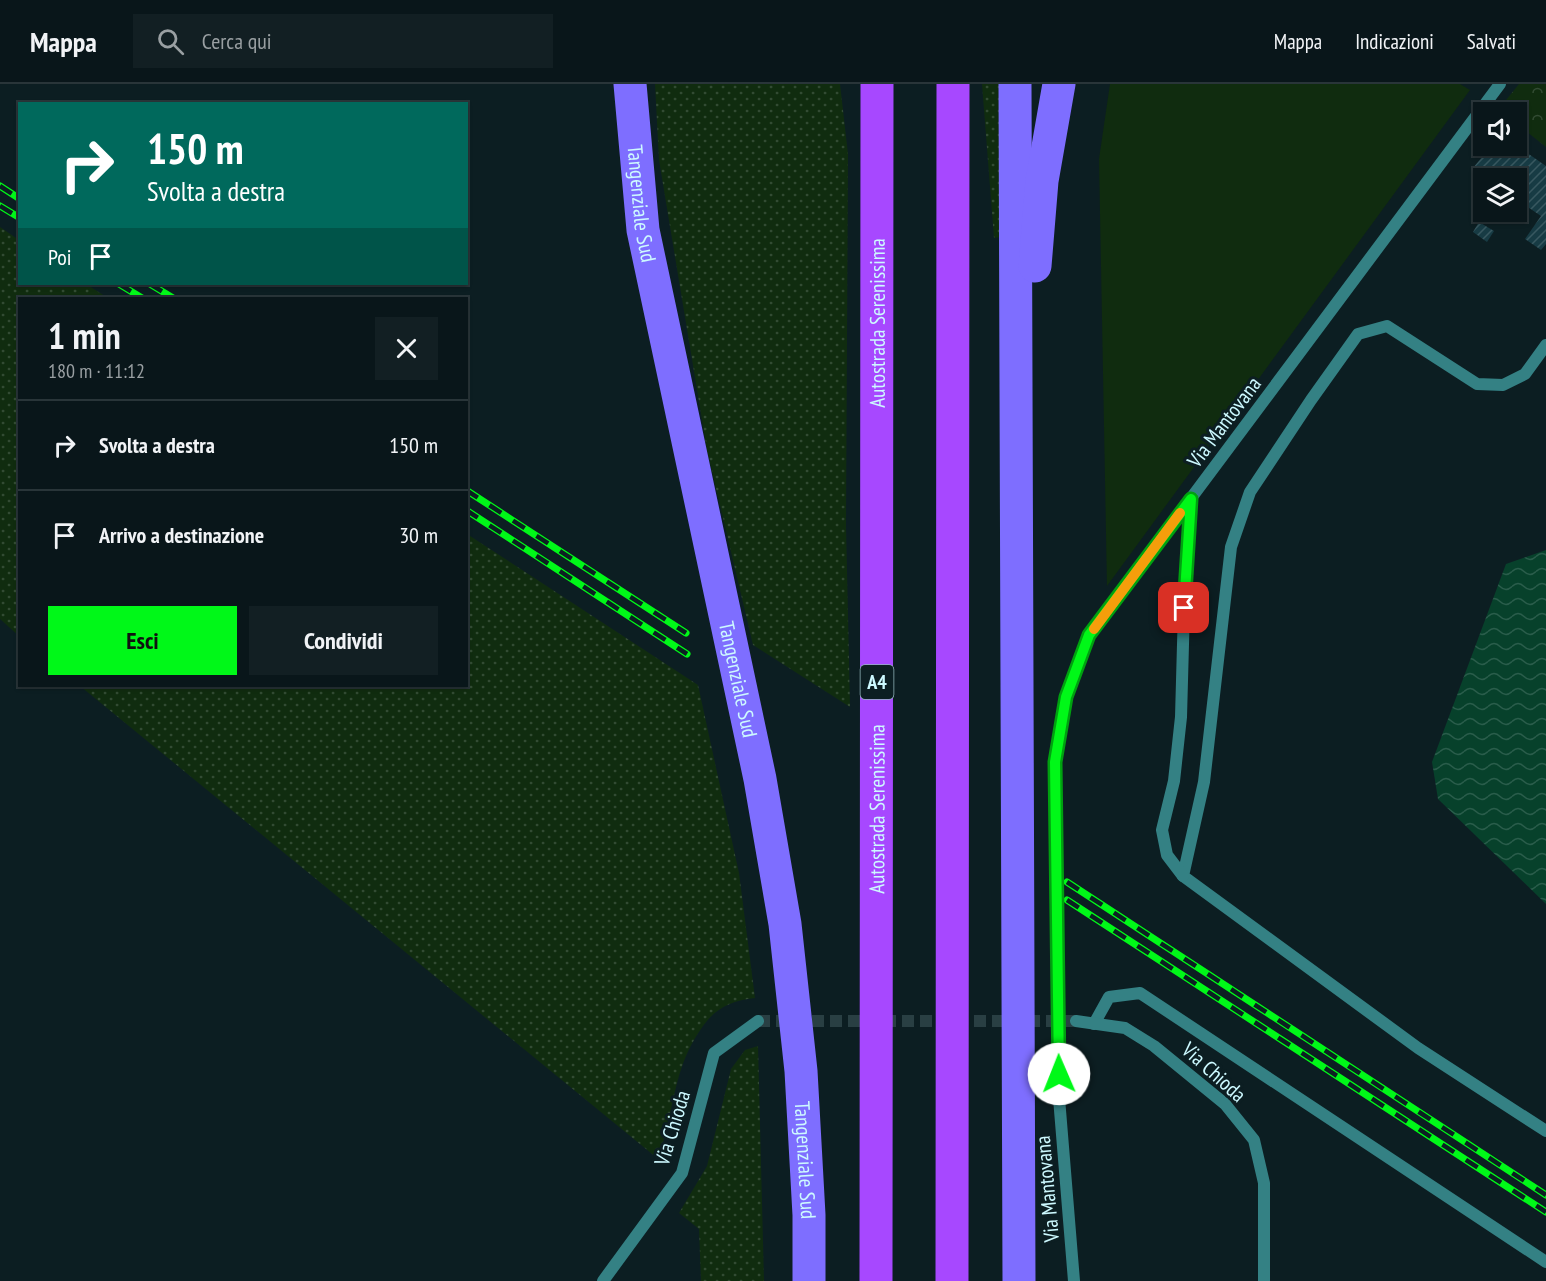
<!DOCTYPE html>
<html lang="it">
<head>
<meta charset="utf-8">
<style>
  body { margin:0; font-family:"PT Sans Narrow",sans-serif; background:#121f23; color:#f1f3f6; height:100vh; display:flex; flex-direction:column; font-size:22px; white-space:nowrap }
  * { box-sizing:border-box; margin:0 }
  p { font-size:20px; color:#999fa2 }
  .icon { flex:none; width:33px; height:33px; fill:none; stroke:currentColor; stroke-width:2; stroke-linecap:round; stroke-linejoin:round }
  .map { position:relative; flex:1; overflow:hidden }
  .drawer { position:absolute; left:18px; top:213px; width:450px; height:390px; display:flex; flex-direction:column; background:#09161a; border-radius:0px; box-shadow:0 2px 4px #0004,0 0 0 2px #293539 }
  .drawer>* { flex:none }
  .top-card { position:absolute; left:18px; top:18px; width:450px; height:183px; border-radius:0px; box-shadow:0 2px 4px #0004,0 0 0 2px #293539; background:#00695c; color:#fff; overflow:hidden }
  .fabs { position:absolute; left:1473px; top:18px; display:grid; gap:12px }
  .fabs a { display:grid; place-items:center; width:54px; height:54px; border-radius:0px; background:#09161a; box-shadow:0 2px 4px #0004,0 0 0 2px #293539; font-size:30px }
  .pin { position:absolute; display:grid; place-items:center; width:51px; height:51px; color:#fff; margin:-26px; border-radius:12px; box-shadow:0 3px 9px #0006 }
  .me { position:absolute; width:66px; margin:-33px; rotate:359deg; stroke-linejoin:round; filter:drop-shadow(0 0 4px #0008) }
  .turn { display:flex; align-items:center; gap:21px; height:126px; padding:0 30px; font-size:27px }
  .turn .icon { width:78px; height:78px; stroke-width:2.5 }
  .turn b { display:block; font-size:42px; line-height:51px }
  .then { display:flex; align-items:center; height:57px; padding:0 30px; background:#0003; gap:12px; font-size:22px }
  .round { display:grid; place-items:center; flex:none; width:63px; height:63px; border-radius:0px; background:#121f23 }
  .overview { display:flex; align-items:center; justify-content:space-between; height:102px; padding:0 30px }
  h1 { font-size:36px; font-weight:800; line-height:45px }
  .button { display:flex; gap:12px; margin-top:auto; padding:12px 30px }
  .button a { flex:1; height:69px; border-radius:0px; background:#00f818; color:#111; font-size:24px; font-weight:800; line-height:69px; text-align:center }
  .button a+a { background:#121f23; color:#f1f3f6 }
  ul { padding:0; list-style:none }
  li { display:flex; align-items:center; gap:18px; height:90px; padding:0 30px; border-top:2px solid #293539 }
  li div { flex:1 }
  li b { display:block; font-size:22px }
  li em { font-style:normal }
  header { display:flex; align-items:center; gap:36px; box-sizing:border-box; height:84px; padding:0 30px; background:#09161a; border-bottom:2px solid #293539 }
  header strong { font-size:28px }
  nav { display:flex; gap:33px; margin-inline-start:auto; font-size:21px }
  .search { width:420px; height:54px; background:#121f23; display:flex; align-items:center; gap:15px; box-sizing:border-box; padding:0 21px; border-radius:0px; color:#999fa2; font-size:22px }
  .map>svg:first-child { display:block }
  .grass { fill:url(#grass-dots) }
  .park { fill:url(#park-crowns) }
  .pitch { fill:#102c0f }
  .water { fill:url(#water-waves) }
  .building { fill:url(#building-hatch) }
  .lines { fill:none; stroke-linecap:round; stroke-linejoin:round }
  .tertiary-tunnel { stroke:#293f43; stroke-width:12; stroke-dasharray:12 6; stroke-linecap:butt }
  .service { stroke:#348184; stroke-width:12 }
  .tertiary { stroke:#348184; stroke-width:12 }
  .trunk { stroke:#7e6eff; stroke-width:33 }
  .motorway { stroke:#a748ff; stroke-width:33 }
  .rail-casing { stroke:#00f818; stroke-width:7 }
  .rail { stroke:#0c1e22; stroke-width:4.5; stroke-dasharray:14; stroke-linecap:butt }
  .route-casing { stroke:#00a110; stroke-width:15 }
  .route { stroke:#00f818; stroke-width:10 }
  .slow { stroke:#f59e0b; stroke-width:10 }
  .labels { text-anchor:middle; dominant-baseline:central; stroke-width:6; stroke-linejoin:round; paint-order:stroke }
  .shield { fill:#0c1e22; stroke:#93b7bd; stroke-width:1.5 }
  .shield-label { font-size:20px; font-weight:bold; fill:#cdf9ff }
  .street-label { font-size:21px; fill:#cdf9ff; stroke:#0c1e22 }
</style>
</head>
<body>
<header>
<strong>Mappa</strong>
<div class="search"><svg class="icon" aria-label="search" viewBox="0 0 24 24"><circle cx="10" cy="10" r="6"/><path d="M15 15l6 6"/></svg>Cerca qui</div>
<nav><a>Mappa</a><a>Indicazioni</a><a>Salvati</a></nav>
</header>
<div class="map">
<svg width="1546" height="1197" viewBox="0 0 1546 1197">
  <defs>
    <pattern id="grass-dots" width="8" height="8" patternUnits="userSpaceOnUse" patternTransform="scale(1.5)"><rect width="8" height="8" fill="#102c0f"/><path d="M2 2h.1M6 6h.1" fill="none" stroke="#324b33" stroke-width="1.8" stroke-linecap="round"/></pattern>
    <pattern id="park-crowns" width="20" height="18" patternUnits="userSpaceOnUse" patternTransform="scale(1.5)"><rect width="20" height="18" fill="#102c0f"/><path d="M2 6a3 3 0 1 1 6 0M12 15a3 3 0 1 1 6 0" fill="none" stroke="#324b33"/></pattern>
    <pattern id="water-waves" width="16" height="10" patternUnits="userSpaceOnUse" patternTransform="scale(1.5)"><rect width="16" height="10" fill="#07412b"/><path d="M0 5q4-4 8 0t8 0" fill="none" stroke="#2a5d4b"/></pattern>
    <pattern id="building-hatch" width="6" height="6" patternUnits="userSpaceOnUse" patternTransform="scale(1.5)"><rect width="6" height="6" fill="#173b44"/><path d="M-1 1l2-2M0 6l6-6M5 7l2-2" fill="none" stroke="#385860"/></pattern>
  </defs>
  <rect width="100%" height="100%" fill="#0c1e22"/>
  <g class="grass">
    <path d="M655,0H840L848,70L846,441L850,623L753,561L707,366L659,76Z"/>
    <path d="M982,0H1000V153L994,154Z"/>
    <path d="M0,143L19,156L20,200H86L108,214H20L19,552L0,535Z"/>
    <path d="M467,450L698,601L739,789L755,914C730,917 715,924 701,945C682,972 677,998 670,1030C666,1046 664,1060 657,1074L80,602H466Z"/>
    <path d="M758,962L764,1197H701L699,1145L679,1129L707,1082L731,985L745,966Z"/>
  </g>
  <path class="park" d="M1519,0H1546V63L1517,40L1516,28H1502L1498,26Z"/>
  <path class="pitch" d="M1110,0H1460L1470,6L1107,502L1099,75Z"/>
  <path class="water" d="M1546,466V820L1438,715L1432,678L1506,480Z"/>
  <g class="building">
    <path d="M1491,62H1517L1546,82V160L1541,166L1525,155L1541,132L1516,115V94H1488L1473,84Z"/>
    <path d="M1479,138L1494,147L1487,158L1473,148Z"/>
  </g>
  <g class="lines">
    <path class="tertiary-tunnel" d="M758,937H1076"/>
    <g class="service">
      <path d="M1546,261L1525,290L1503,301L1477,300L1387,242L1358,250L1311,316L1250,408L1231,463L1204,698L1183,792L1418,964L1546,1047"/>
      <path d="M1183,792L1167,771L1162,746L1174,697L1181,633L1184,524L1191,415"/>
      <path d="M1094,940L1109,913L1140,909L1546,1178"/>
    </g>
    <g class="tertiary">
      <path d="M1076,937L1125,944L1154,962L1225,1020L1254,1056L1264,1099V1197"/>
      <path d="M603,1197L682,1089L714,969L758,937"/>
      <path d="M1074,1197L1059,1014L1055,678L1066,613L1089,551L1500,0"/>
    </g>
    <g class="trunk">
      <path id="s1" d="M630,0L643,146L760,695L785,840L801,987L809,1131V1197"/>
      <path d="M1015,0L1019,1197"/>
      <path d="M1035,182L1042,97L1059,0"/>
    </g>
    <g class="motorway">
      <path id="s2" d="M876,1197L877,0"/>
      <path d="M952,1197L953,0"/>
    </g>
    <defs>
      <g id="rail">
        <path d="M0,102L20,115"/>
        <path d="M0,122L20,134"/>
        <path d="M119,200L142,214"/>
        <path d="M150,200L173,214"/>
        <path d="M466,406L686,549"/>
        <path d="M466,426L687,570"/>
        <path d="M1067,798L1546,1111"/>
        <path d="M1067,816L1546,1128"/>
      </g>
    </defs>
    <use href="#rail" class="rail-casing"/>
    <use href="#rail" class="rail"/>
  </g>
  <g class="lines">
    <defs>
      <path id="route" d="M1059,990L1055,678L1066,613L1089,551L1191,415L1184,524"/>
    </defs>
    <use href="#route" class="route-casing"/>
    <use href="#route" class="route"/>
    <path class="slow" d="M1094,545L1180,429"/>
  </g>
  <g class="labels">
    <rect class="shield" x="860.5" y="581" width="33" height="34" rx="4.5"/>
    <g class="shield-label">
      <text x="877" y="598">A4</text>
    </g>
    <g class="street-label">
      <text stroke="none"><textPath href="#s1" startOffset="120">Tangenziale Sud</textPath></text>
      <text stroke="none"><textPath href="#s2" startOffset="958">Autostrada Serenissima</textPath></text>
      <text transform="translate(1224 338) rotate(-53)">Via Mantovana</text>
      <text stroke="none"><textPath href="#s1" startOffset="606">Tangenziale Sud</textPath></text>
      <text stroke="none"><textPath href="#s2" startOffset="472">Autostrada Serenissima</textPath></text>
      <text transform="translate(1214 988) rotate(42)">Via Chioda</text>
      <text transform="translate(672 1044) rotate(-73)">Via Chioda</text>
      <text stroke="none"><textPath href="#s1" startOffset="1092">Tangenziale Sud</textPath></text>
      <text transform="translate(1047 1105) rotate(-95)">Via Mantovana</text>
    </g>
  </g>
</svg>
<div class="fabs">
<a><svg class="icon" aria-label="sound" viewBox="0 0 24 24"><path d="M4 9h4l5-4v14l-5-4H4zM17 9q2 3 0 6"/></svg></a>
<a><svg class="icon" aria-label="layers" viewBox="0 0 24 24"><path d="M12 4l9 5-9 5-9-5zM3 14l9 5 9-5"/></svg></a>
</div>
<div class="pin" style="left:1184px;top:524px;background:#d93025"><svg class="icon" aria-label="arrive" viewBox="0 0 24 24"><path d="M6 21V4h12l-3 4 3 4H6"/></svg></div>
<svg class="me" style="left:1059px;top:990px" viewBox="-20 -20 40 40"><circle r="19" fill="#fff"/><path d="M0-13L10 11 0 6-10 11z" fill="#00f818"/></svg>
<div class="top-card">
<div class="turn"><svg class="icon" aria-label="right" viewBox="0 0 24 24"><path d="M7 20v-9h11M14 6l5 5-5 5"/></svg><div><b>150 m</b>Svolta a destra</div></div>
<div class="then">Poi<svg class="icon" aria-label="arrive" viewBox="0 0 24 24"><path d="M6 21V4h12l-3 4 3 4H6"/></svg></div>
</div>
<section class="drawer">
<div class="overview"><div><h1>1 min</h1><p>180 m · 11:12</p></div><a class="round"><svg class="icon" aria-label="close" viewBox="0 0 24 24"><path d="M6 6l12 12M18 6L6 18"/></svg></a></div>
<ul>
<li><svg class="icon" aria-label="right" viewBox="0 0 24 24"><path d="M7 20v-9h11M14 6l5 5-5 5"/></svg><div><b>Svolta a destra</b></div><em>150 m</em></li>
<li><svg class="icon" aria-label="arrive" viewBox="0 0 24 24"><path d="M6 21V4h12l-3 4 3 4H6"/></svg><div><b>Arrivo a destinazione</b></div><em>30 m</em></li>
</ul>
<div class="button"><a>Esci</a><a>Condividi</a></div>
</section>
</div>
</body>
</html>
